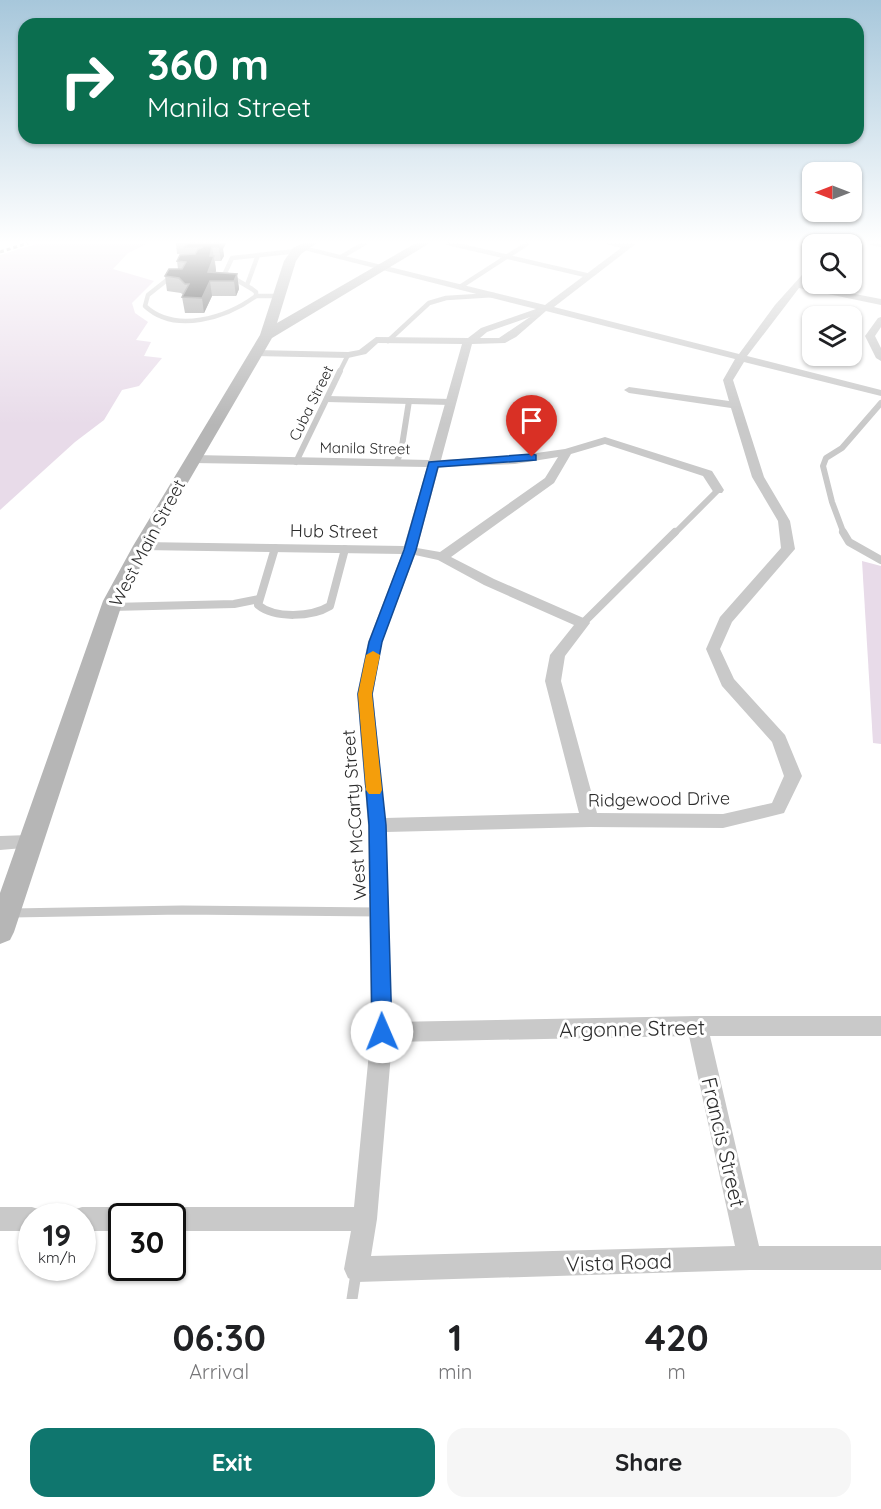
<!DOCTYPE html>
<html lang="en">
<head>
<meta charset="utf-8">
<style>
  body { margin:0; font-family:Quicksand,sans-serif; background:#f6f6f6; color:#202124; height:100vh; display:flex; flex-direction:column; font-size:22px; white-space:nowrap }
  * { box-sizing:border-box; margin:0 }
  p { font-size:20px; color:#757577 }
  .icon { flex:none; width:33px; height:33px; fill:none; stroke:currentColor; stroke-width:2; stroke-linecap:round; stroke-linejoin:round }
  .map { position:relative; height:1299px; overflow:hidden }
  .side { display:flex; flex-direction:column; background:#fff; flex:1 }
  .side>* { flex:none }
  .top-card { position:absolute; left:18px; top:18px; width:846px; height:126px; border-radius:18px; box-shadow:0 2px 4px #0004; background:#0b6e4f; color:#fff; overflow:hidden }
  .needle { width:39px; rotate:270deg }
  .fabs { position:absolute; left:802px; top:162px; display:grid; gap:12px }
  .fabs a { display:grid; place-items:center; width:60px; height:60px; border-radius:12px; background:#fff; box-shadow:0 2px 4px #0004; font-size:30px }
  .speed { position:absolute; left:18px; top:1203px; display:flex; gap:12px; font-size:30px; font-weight:700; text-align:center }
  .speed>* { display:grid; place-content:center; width:78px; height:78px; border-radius:50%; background:#fff; box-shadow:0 2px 4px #0004; line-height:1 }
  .speed small { font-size:15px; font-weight:400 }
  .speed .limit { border:3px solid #111; border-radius:9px; background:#fff; color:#111 }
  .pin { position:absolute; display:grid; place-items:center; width:51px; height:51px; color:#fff; margin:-62px -26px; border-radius:50% 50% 50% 0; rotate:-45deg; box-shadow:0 0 6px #0007 }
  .pin .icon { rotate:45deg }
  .me { position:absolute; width:66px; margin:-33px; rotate:359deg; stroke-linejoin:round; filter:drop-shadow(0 0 4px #0008) }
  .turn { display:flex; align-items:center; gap:21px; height:126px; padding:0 30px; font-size:27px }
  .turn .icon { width:78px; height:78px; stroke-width:2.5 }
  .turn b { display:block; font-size:42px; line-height:51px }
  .eta { display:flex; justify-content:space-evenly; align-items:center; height:102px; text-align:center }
  .eta b { font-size:36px; font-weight:800; line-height:42px }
  .button { display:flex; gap:12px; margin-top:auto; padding:12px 30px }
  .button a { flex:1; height:69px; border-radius:18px; background:#0f766e; color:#fff; font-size:24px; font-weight:800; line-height:69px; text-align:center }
  .button a+a { background:#f6f6f6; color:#202124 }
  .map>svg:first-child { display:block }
  .green { fill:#e8dbe9 }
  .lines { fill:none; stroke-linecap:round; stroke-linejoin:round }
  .lane-far4 { stroke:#c9c9c9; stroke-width:4.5 }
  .lane-far3 { stroke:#c9c9c9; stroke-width:6 }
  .lane-far2 { stroke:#c9c9c9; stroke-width:8 }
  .lane-far1 { stroke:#c9c9c9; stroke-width:9 }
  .lane { stroke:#c9c9c9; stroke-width:11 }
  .street { fill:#c9c9c9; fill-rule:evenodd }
  .secondary { fill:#b6b6b6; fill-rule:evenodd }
  .rail { stroke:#818181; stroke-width:3; stroke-dasharray:4 3; stroke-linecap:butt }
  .wall { fill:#898989 }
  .shaded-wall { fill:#5a5a5a }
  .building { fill:#131313; stroke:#5a5a5a; stroke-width:1.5 }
  .route { fill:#1a73e8; stroke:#114b97; stroke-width:1.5 }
  .slow { fill:#f59e0b }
  .labels { text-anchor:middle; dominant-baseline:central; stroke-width:6; stroke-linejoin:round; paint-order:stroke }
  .far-street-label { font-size:15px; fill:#2c2c2c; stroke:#fff }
  .street-label { font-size:18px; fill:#2c2c2c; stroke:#fff }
  .near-street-label { font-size:21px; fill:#2c2c2c; stroke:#fff }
</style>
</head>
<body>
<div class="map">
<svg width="881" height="1299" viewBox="0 0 881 1299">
  <rect width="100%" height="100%" fill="#fff"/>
  <g class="green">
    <path d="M39,243H149L128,253L113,269L154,281L132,303L135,313L148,322L136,340L151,342L144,356L162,358L139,386L122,390L104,420L75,442L0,510V255Z"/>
    <path d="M862,561L881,566V744L873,743Z"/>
  </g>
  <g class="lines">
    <g class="lane-far4">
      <path d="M448,243L590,276"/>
      <path d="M341,257L365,243"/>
      <path d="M172,276L148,295L145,306C175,334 226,318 256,296"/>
      <path d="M247,285L258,255"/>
      <path d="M460,287L528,243"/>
      <path d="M279,296H256V292L252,289L225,273L232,258L297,251"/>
      <path d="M388,341L429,303L446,298L494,295"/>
      <path d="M339,373L348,355"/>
    </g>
    <g class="lane-far3">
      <path d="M327,399L451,402"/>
      <path d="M296,462L340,371"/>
      <path d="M396,463L401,452L409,401"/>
      <path d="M674,534L718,490"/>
      <path d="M844,534L832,502L823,466L826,458L842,448L881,403"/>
    </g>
    <g class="lane-far2">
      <path d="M843,532L849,542L881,560"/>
      <path d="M275,548L258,605C275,619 312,617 330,606L345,549"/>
      <path d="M112,607L234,604L259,599"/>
      <path d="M583,623L675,532"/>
    </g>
    <path class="lane-far1" d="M12,913L182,910L378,912"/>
    <path class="lane" d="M352,1299L356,1273"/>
    <g class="street">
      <path d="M603,243H637L554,307L739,354L775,305L810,266L813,265V273L803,284L881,299V305L799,288L747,356L881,390V396L744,362L733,380L764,477L790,521L795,549L732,622L720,649L734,679L785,735L802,776L784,813L723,828L590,827L386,832L392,1022L697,1016H881V1036H710L759,1246H881V1270H750L357,1282L348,1278L344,1269L351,1231H172V1216H161L163,1210L172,1207H354L371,1032L368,825L357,694L368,642L402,554L142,550L135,546L142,542L404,546L427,467L193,463L187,459L193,455L429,460L462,344L378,343L366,354L348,358L255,356L250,353L255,350L348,352L359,350L376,337L468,338L481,328L536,309L300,249V245L545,305L621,248ZM546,311L735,359L723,380L729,401L629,387L624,390L629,393L731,408L752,477L778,521L781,548L720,617L706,649L722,686L772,742L784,776L772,803L723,814L597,813L561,681L565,656L590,623L588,620L494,579L451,557L554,483L571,454L605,444L703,476L714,493H722L724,490L712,471L605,437L565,449L515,456L441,460L472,344L505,343L516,337ZM530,317L499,338H480L487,332ZM558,457L545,478L440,552L417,548L439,467L515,464ZM415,555L438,560L484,585L574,625L550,655L545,681L579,813L385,818L373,694L382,642ZM689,1036L735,1246L371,1256L377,1219L392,1042Z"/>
      <path d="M870,243H881V247L871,245Z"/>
      <path d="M881,317V327L875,336L881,348V361L876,358L865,336L878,318Z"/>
      <path d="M29,835L35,837L38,842L35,847L0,850V836Z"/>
      <path d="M0,1207H32L41,1210L43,1216H32V1231H0Z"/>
      <path d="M82,1207H122L131,1210L133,1216H122V1231H82V1216H71L73,1210Z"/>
    </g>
    <path class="secondary" d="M303,243H317L301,254L296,261L277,323L416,243H430L272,338L151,546L123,601L14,932L10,940L0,944V893L103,601L133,546L260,335L284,261L293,248Z"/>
    <path class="rail" d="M0,252L28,243"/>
  </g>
  <path class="wall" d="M176,243H226L223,249L224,256L221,261H215L216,270V273L237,274L239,289L236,296H212L204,313H185L182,297L183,295L181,293L167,291L165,276L178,269L177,261L187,255L186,254H177Z"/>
  <g class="shaded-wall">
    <path d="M218,243H226L223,249L224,256L221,261Z"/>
    <path d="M212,247L216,270L213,281L208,272Z"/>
    <path d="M237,274L239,289L236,296L234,281Z"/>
    <path d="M210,281L212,296L204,313L202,298Z"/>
  </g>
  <path class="building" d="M188,243H221L219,247H212L210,256H214L208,272L237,274L234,281H210L202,298L182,297L189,284H185L179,278L165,276L169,269H182L186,262L177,261L180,255L195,254L198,249L203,247H185Z"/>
  <linearGradient id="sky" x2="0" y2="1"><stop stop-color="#a7c7db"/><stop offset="0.57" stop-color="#fff"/><stop offset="1" stop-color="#fff" stop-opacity="0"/></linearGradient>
  <rect width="881" height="425" fill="url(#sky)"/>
  <path class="route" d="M532,454L536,455V460L438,467L416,550L382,642L372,694L386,825L392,1032L389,1038L382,1041L375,1038L372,1032L369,825L358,694L369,642L404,550L429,462Z"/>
  <path class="slow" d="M373,651L380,655L372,694L382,790L380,794H369L366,790L358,694L366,655Z"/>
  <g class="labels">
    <g class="far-street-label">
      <text transform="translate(311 403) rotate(-64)">Cuba Street</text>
      <text transform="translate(365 448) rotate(1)">Manila Street</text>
    </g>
    <g class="street-label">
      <text transform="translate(334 531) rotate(1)">Hub Street</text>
      <text transform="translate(147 543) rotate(-62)">West Main Street</text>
      <text transform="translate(659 799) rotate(-1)">Ridgewood Drive</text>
      <text transform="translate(354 815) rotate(-94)">West McCarty Street</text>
    </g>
    <g class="near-street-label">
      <text transform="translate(632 1028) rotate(-1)">Argonne Street</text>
      <text transform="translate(724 1142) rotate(77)">Francis Street</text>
      <text transform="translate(619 1262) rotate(-2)">Vista Road</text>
    </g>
  </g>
</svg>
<div class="fabs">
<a><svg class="needle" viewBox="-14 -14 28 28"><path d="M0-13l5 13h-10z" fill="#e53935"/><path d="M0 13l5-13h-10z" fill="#757577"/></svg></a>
<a><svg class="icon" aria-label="search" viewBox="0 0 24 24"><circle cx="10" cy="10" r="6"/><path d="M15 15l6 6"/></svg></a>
<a><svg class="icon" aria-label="layers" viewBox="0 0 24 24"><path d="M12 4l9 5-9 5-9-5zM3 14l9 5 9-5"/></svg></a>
</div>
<div class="speed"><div>19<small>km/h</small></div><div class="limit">30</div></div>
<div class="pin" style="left:532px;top:457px;background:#d93025"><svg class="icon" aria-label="arrive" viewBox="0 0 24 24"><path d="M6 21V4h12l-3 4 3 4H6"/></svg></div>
<svg class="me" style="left:382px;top:1032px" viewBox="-20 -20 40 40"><circle r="19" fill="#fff"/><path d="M0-13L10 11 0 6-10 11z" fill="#1a73e8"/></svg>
<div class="top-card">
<div class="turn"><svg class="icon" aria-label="right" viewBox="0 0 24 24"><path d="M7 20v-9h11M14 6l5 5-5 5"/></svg><div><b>360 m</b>Manila Street</div></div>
</div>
</div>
<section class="side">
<div class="eta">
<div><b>06:30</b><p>Arrival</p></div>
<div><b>1</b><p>min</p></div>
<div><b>420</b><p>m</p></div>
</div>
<div class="button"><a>Exit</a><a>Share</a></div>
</section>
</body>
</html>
